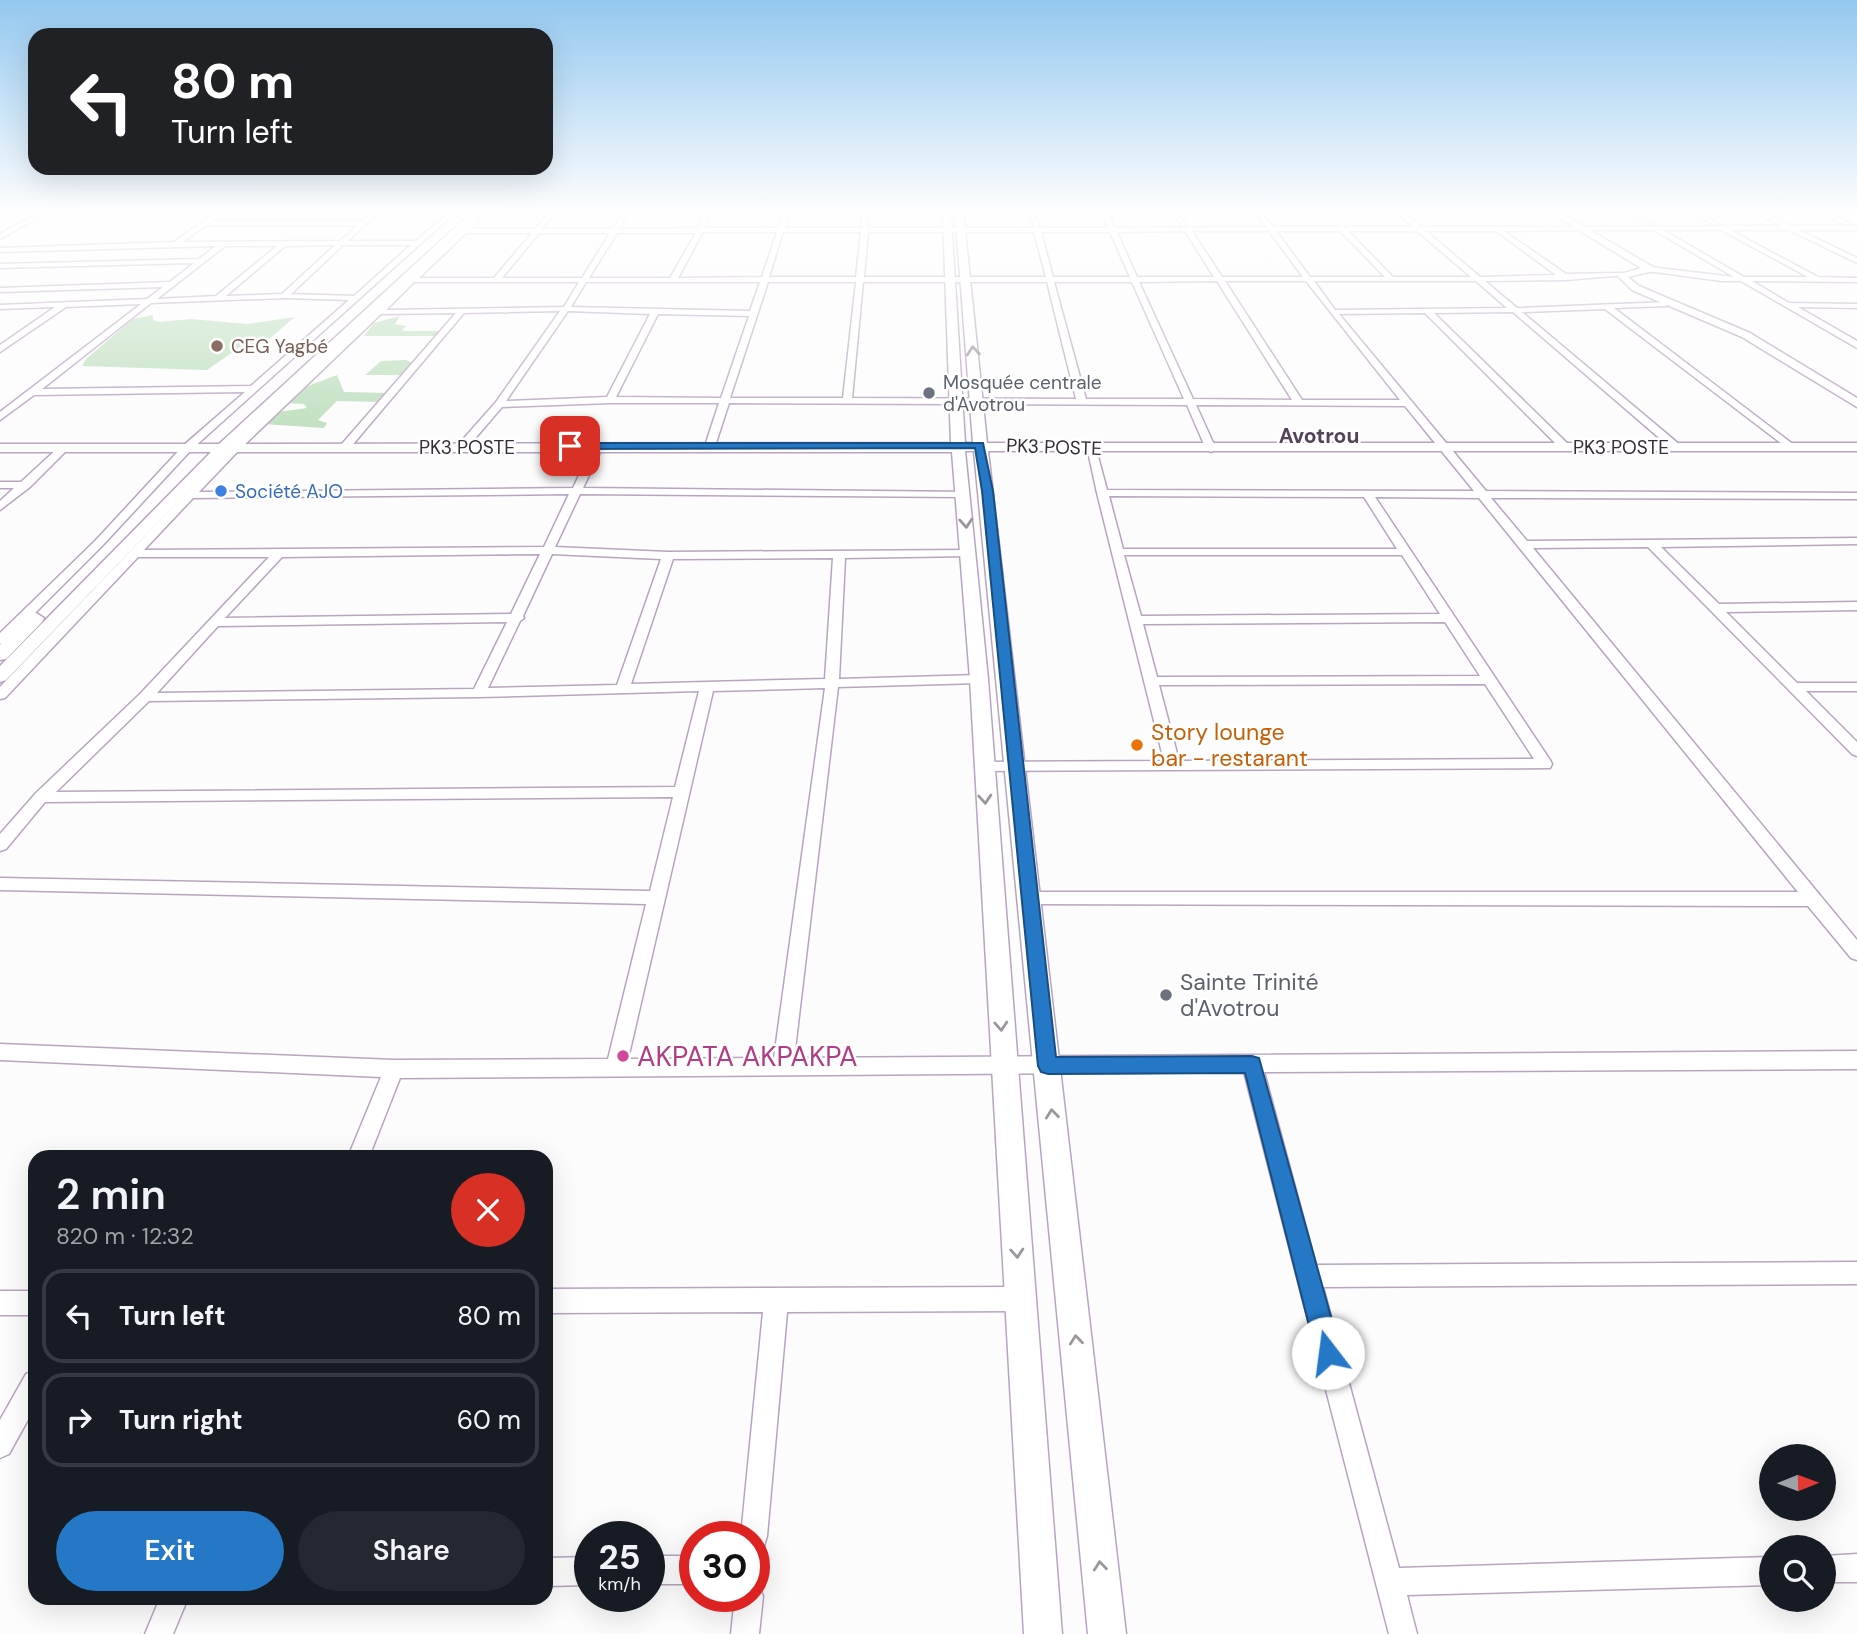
<!DOCTYPE html>
<html lang="en">
<head>
<meta charset="utf-8">
<style>
  body { margin:0; font-family:"DM Sans",sans-serif; background:#242831; color:#f1f3f6; height:100vh; display:flex; flex-direction:column; font-size:26px; white-space:nowrap }
  * { box-sizing:border-box; margin:0 }
  p { font-size:23px; color:#9ea1a6 }
  .icon { flex:none; width:38px; height:38px; fill:none; stroke:currentColor; stroke-width:2; stroke-linecap:round; stroke-linejoin:round }
  .map { position:relative; flex:1; overflow:hidden }
  .details { position:absolute; left:28px; top:1150px; width:525px; height:455px; display:flex; flex-direction:column; background:#171b24; border-radius:21px; box-shadow:0 7px 28px #0002 }
  .details>* { flex:none }
  .hud { position:absolute; left:28px; top:28px; width:525px; height:147px; border-radius:21px; box-shadow:0 7px 28px #0002; background:#202124; color:#fff; overflow:hidden }
  .needle { width:46px; rotate:89deg }
  .controls { position:absolute; left:1759px; top:1444px; display:grid; gap:14px }
  .controls a { display:grid; place-items:center; width:77px; height:77px; border-radius:50%; background:#171b24; box-shadow:0 7px 28px #0002; font-size:35px }
  .speed { position:absolute; left:574px; top:1521px; display:flex; gap:14px; font-size:35px; font-weight:700; text-align:center }
  .speed>* { display:grid; place-content:center; width:91px; height:91px; border-radius:50%; background:#171b24; box-shadow:0 7px 28px #0002; line-height:1 }
  .speed small { font-size:18px; font-weight:400 }
  .speed .limit { border:10px solid #d22; background:#fff; color:#111 }
  .pin { position:absolute; display:grid; place-items:center; width:60px; height:60px; color:#fff; margin:-30px; border-radius:14px; box-shadow:0 4px 10px #0006 }
  .me { position:absolute; width:77px; margin:-38px; rotate:345deg; stroke-linejoin:round; filter:drop-shadow(0 0 5px #0008) }
  .turn { display:flex; align-items:center; gap:24px; height:147px; padding:0 28px; font-size:32px }
  .turn .icon { width:91px; height:91px; stroke-width:2.5 }
  .turn b { display:block; font-size:49px; line-height:60px }
  .round { display:grid; place-items:center; flex:none; width:74px; height:74px; border-radius:37px; background:#242831 }
  .headline { display:flex; align-items:center; justify-content:space-between; height:119px; padding:0 28px }
  h1 { font-size:42px; font-weight:600; line-height:52px }
  .primary-button { display:flex; gap:14px; margin-top:auto; padding:14px 28px }
  .primary-button a { flex:1; height:80px; border-radius:42px; background:#2578c6; color:#fff; font-size:28px; font-weight:600; line-height:80px; text-align:center }
  .primary-button a+a { background:#242831; color:#f1f3f6 }
  ul { padding:0; list-style:none }
  li { display:flex; align-items:center; gap:21px; height:94px; margin:0 14px 10px; padding:0 14px; border:4px solid #363941; border-radius:21px }
  li div { flex:1 }
  li b { display:block; font-size:26px }
  li em { font-style:normal }
  .map>svg:first-child { display:block }
  .green { fill:#bedfbe }
  .lines { fill:none; stroke-linecap:round; stroke-linejoin:round }
  .stream { stroke:#b5e7f9; stroke-width:2.5 }
  .street-casing { stroke:#b8a4c0; stroke-width:3 }
  .secondary-casing { stroke:#b8a4c0; stroke-width:3 }
  .street { fill:#fff; fill-rule:evenodd }
  .secondary { fill:#fff; fill-rule:evenodd }
  .oneway { stroke:#9a969c }
  .route { fill:#2578c6; stroke:#184e81; stroke-width:2 }
  .education-dot { fill:#8d6e63; stroke:#fff; stroke-width:2.5 }
  .worship-dot { fill:#6b7280; stroke:#fff; stroke-width:2.5 }
  .shop-dot { fill:#3f7fe0; stroke:#fff; stroke-width:2.5 }
  .food-dot { fill:#e8710a; stroke:#fff; stroke-width:2.5 }
  .hotel-dot { fill:#d1479c; stroke:#fff; stroke-width:2.5 }
  .labels { text-anchor:middle; dominant-baseline:central; stroke-width:5; stroke-linejoin:round; paint-order:stroke }
  .far-education-label { font-size:19px; fill:#785e54; stroke:#fff; text-anchor:start }
  .far-worship-label { font-size:19px; fill:#5b616d; stroke:#fff; text-anchor:start }
  .far-street-label { font-size:19px; fill:#352d38; stroke:#fff }
  .far-shop-label { font-size:19px; fill:#366cbe; stroke:#fff; text-anchor:start }
  .far-neighbourhood-label { font-size:21px; font-weight:bold; fill:#53425a; stroke:#fff }
  .food-label { font-size:23px; fill:#c56008; stroke:#fff; text-anchor:start }
  .worship-label { font-size:23px; fill:#5b616d; stroke:#fff; text-anchor:start }
  .near-hotel-label { font-size:28px; fill:#b23c85; stroke:#fff; text-anchor:start }
</style>
</head>
<body>
<div class="map">
<svg width="1857" height="1634" viewBox="0 0 1857 1634">
  <rect width="100%" height="100%" fill="#fcfcfc"/>
  <g class="green">
    <path d="M153,315V320L158,322L191,319L247,324L295,317L262,345H243L207,370L82,366L86,359L133,319Z"/>
    <path d="M400,316L395,324L406,326L402,331H439L434,336H364L374,323Z"/>
    <path d="M406,360L415,364L404,375H365L381,361Z"/>
    <path d="M337,375L344,392L389,393L381,402L337,401L318,420L327,423L324,428L264,424L277,412L307,408L304,404L287,403L308,386Z"/>
  </g>
  <g class="lines">
    <path class="stream" d="M698,232H769"/>
    <defs>
      <g id="street">
        <path d="M42,211H49L0,239V234Z"/>
        <path d="M217,211H224L212,221H362L373,211H380L348,241H416L450,211H457L192,449L103,545L5,643L0,644V633L95,541L184,445L245,392L34,395L0,420V412L141,304L66,307L0,352V345L55,307L0,309V305L147,299L163,287L0,292V288L170,282L194,263L0,268V264L199,259L216,246L0,252V248L174,242ZM206,225H358L340,241L183,242ZM335,245L282,294L226,296L285,246ZM343,245H411L354,296L291,294ZM225,246H277L216,296L157,299ZM284,298L349,300L251,386L42,389L151,303Z"/>
        <path d="M482,211H488L470,229H535L550,211H556L541,229H613L624,211H630L619,229L699,228L705,211H711L703,228H778L784,211H790L785,228H862V211H868V228H1035L1027,211H1033L1039,226L1037,228H1108L1101,211H1107L1115,228L1266,227L1254,211H1260L1273,227H1413L1395,211H1402L1421,227L1781,226L1752,211H1760L1791,226H1857V230H1799L1857,258V263L1789,230H1730L1818,277L1857,278V282L1752,281L1789,303L1857,304V308L1798,307L1857,341V348L1741,281H1722L1647,271L1650,267L1734,277L1654,230L1504,231L1566,274L1622,273L1626,275L1566,280L1485,281L1517,308L1669,302L1666,306L1614,308L1794,445V449L1790,450L1605,309L1522,312L1680,445V449H1672L1513,312L1434,313L1570,446V450H1562L1425,313L1339,314L1486,491L1857,493V499L1491,498L1527,541L1857,538V544L1661,547L1719,604L1857,602V610L1726,612L1797,683H1857V691H1806L1857,742V756L1852,754L1648,547L1533,548L1857,940V960L1851,958L1808,906L1024,904L1021,899L1024,894L1030,892H1798L1479,498L1375,497L1550,760L1552,764L1550,768L978,771L976,767L983,762L1164,761L1097,493L1087,447L1096,449L1107,490L1474,491L1405,406L1196,405L1216,449L1211,452L1206,449L1187,405L729,403L715,446L710,449L705,446L719,403H610L502,407L466,449H458V445L496,402L560,311L464,313L349,449H341V445L456,313L381,314L240,449L199,492L573,488L593,446L598,443L603,446L583,488L968,492L969,494L964,497L580,494L555,547L668,552L969,550L975,553L969,556L845,558L839,679L979,675L986,679L979,683L838,687L794,1058L1857,1051V1069L1264,1072L1316,1265L1857,1262V1284L1323,1287L1399,1568L1771,1557V1585L1407,1595L1417,1634H1389L1244,1072L400,1078L369,1157H348L381,1077L0,1060V1044L394,1060L608,1059L646,904L0,890V878L650,891L673,797L45,802L6,849L0,851V834L36,793L140,694L269,557H138L5,698L0,699V687L232,445ZM1663,230H1721L1808,277H1744ZM1185,231L1214,277H1137L1117,232ZM1192,231H1269L1303,277H1222ZM1276,231H1340L1385,277H1310ZM1348,231H1417L1471,277H1393ZM1426,231H1496L1556,275L1480,277ZM703,232H777L762,277L678,278ZM783,232H861L856,277H769ZM868,232H1034L1046,277H864ZM1041,232H1110L1130,277H1053ZM466,233H532L494,278H419ZM539,233H610L582,278H502ZM617,233H696L670,278H589ZM1217,281L1292,400L1193,399L1139,282ZM1225,281H1306L1400,400H1302ZM1314,281H1476L1507,308L1335,310ZM414,282H579L564,307L386,310ZM586,282H760L750,311L571,307ZM768,282H856L843,398H730ZM863,282H1047L1076,399L852,398ZM1054,282H1132L1184,399H1086ZM568,311L650,314L607,397L506,401ZM658,314L749,316L721,398L616,397ZM569,494L544,547L144,550L193,498ZM1109,496L1364,497L1397,549H1123ZM540,554L511,614L225,618L282,557ZM552,554L661,559L617,685L488,688L520,621L524,618L523,616ZM1124,555H1402L1440,614L1141,616ZM833,558L825,679L631,684L673,559ZM507,622L474,689L157,693L218,626ZM1445,622L1480,676L1157,677L1143,624ZM1485,684L1534,759L1179,761L1159,685ZM825,688L774,1058L628,1059L713,691ZM699,691L675,787L56,792L149,701L479,697Z"/>
        <path d="M1172,211H1178L1186,226H1182Z"/>
        <path d="M1623,211H1630L1653,224L1648,225Z"/>
        <path d="M1689,211H1696L1720,224L1715,225Z"/>
        <path d="M1817,211H1825L1851,224L1846,225Z"/>
        <path d="M60,446L69,448L30,487L0,510V501L14,488H0V482H21Z"/>
        <path d="M1020,1287L1028,1291L1032,1299L1028,1307L1020,1311L787,1312L767,1536L764,1546L754,1549V1536H741L763,1312L546,1313V1289Z"/>
        <rect x="0" y="1291" width="35" height="24"/>
        <path d="M35,1371V1407L9,1454L0,1458V1420L26,1374Z"/>
        <path d="M1857,1554V1582H1824V1556Z"/>
        <rect x="649" y="1556" width="46" height="28"/>
        <path d="M590,1557V1585L546,1586V1558Z"/>
        <path d="M754,1584L759,1586L763,1596L759,1634H731L735,1596H754Z"/>
        <path d="M160,1598H188L173,1634H145Z"/>
      </g>
      <g id="secondary">
        <path d="M473,211H482L234,444L951,443L943,216L947,213L951,216L965,443H973L955,211H963L987,443H1857V451H988L1126,1634H1088L974,451H965L988,679L1062,1634H1024L970,679L952,452H226L6,680L0,682V666L211,452H0V444H219Z"/>
        <path d="M1547,211H1557L1653,267V271L1628,277L1639,286L1750,333L1857,398V407L1742,337L1632,290L1617,275L1641,268Z"/>
        <path d="M36,613L44,618L42,622L6,659L0,660V645L30,614Z"/>
      </g>
    </defs>
    <use href="#street" class="street-casing"/>
    <use href="#secondary" class="secondary-casing"/>
    <use href="#street" class="street"/>
    <use href="#secondary" class="secondary"/>
  </g>
  <defs><path id="oneway-chevron" d="M-2-3.5L2.5 0L-2 3.5" fill="none" stroke-width="1.6" stroke-linecap="round" stroke-linejoin="round" transform="scale(1.75)"/></defs>
  <g class="oneway">
    <use href="#oneway-chevron" transform="translate(973 351) rotate(-95)"/>
    <use href="#oneway-chevron" transform="translate(966 523) rotate(86)"/>
    <use href="#oneway-chevron" transform="translate(985 799) rotate(86)"/>
    <use href="#oneway-chevron" transform="translate(1001 1026) rotate(86)"/>
    <use href="#oneway-chevron" transform="translate(1052 1114) rotate(-96)"/>
    <use href="#oneway-chevron" transform="translate(1017 1253) rotate(86)"/>
    <use href="#oneway-chevron" transform="translate(1076 1340) rotate(-96)"/>
    <use href="#oneway-chevron" transform="translate(1100 1566) rotate(-96)"/>
  </g>
  <linearGradient id="sky" x2="0" y2="1"><stop stop-color="#93c8ef"/><stop offset="0.48" stop-color="#fefefe"/><stop offset="1" stop-color="#fefefe" stop-opacity="0"/></linearGradient>
  <rect width="1857" height="440" fill="url(#sky)"/>
  <path class="route" d="M983,443L993,491L1056,1057L1252,1056L1259,1058L1341,1353L1337,1361L1328,1365L1320,1361L1316,1353L1245,1073L1048,1074L1041,1072L1038,1066L982,491L975,448L570,449L565,446L570,443Z"/>
  <circle class="education-dot" cx="217" cy="346" r="7"/>
  <g class="worship-dot">
    <circle cx="929" cy="393" r="7"/>
    <circle cx="1166" cy="995" r="7"/>
  </g>
  <circle class="shop-dot" cx="221" cy="491" r="7"/>
  <circle class="food-dot" cx="1137" cy="745" r="7"/>
  <circle class="hotel-dot" cx="623" cy="1056" r="7"/>
  <g class="labels">
    <g class="far-education-label">
      <text x="231" y="346">CEG Yagbé</text>
    </g>
    <g class="far-worship-label">
      <text x="943" y="382">Mosquée centrale<tspan x="943" dy="22">d'Avotrou</tspan></text>
    </g>
    <g class="far-street-label">
      <text x="467" y="447">PK3 POSTE</text>
      <text transform="translate(1054 447) rotate(2)">PK3 POSTE</text>
      <text x="1621" y="447">PK3 POSTE</text>
    </g>
    <g class="far-shop-label">
      <text x="235" y="491">Société AJO</text>
    </g>
    <g class="far-neighbourhood-label">
      <text x="1319" y="436">Avotrou</text>
    </g>
    <g class="food-label">
      <text x="1151" y="732">Story lounge<tspan x="1151" dy="26">bar - restarant</tspan></text>
    </g>
    <g class="worship-label">
      <text x="1180" y="982">Sainte Trinité<tspan x="1180" dy="26">d'Avotrou</tspan></text>
    </g>
    <g class="near-hotel-label">
      <text x="637" y="1056">AKPATA AKPAKPA</text>
    </g>
  </g>
</svg>
<div class="controls">
<a><svg class="needle" viewBox="-14 -14 28 28"><path d="M0-13l5 13h-10z" fill="#e53935"/><path d="M0 13l5-13h-10z" fill="#9ea1a6"/></svg></a>
<a><svg class="icon" aria-label="search" viewBox="0 0 24 24"><circle cx="10" cy="10" r="6"/><path d="M15 15l6 6"/></svg></a>
</div>
<div class="speed"><div>25<small>km/h</small></div><div class="limit">30</div></div>
<div class="pin" style="left:570px;top:446px;background:#d93025"><svg class="icon" aria-label="arrive" viewBox="0 0 24 24"><path d="M6 21V4h12l-3 4 3 4H6"/></svg></div>
<svg class="me" style="left:1328px;top:1353px" viewBox="-20 -20 40 40"><circle r="19" fill="#fff"/><path d="M0-13L10 11 0 6-10 11z" fill="#2578c6"/></svg>
<div class="hud">
<div class="turn"><svg class="icon" aria-label="left" viewBox="0 0 24 24"><path d="M17 20v-9H6M10 6l-5 5 5 5"/></svg><div><b>80 m</b>Turn left</div></div>
</div>
<section class="details">
<div class="headline"><div><h1>2 min</h1><p>820 m · 12:32</p></div><a class="round" style="background:#d93025;color:#fff"><svg class="icon" aria-label="close" viewBox="0 0 24 24"><path d="M6 6l12 12M18 6L6 18"/></svg></a></div>
<ul>
<li><svg class="icon" aria-label="left" viewBox="0 0 24 24"><path d="M17 20v-9H6M10 6l-5 5 5 5"/></svg><div><b>Turn left</b></div><em>80 m</em></li>
<li><svg class="icon" aria-label="right" viewBox="0 0 24 24"><path d="M7 20v-9h11M14 6l5 5-5 5"/></svg><div><b>Turn right</b></div><em>60 m</em></li>
</ul>
<div class="primary-button"><a>Exit</a><a>Share</a></div>
</section>
</div>
</body>
</html>
